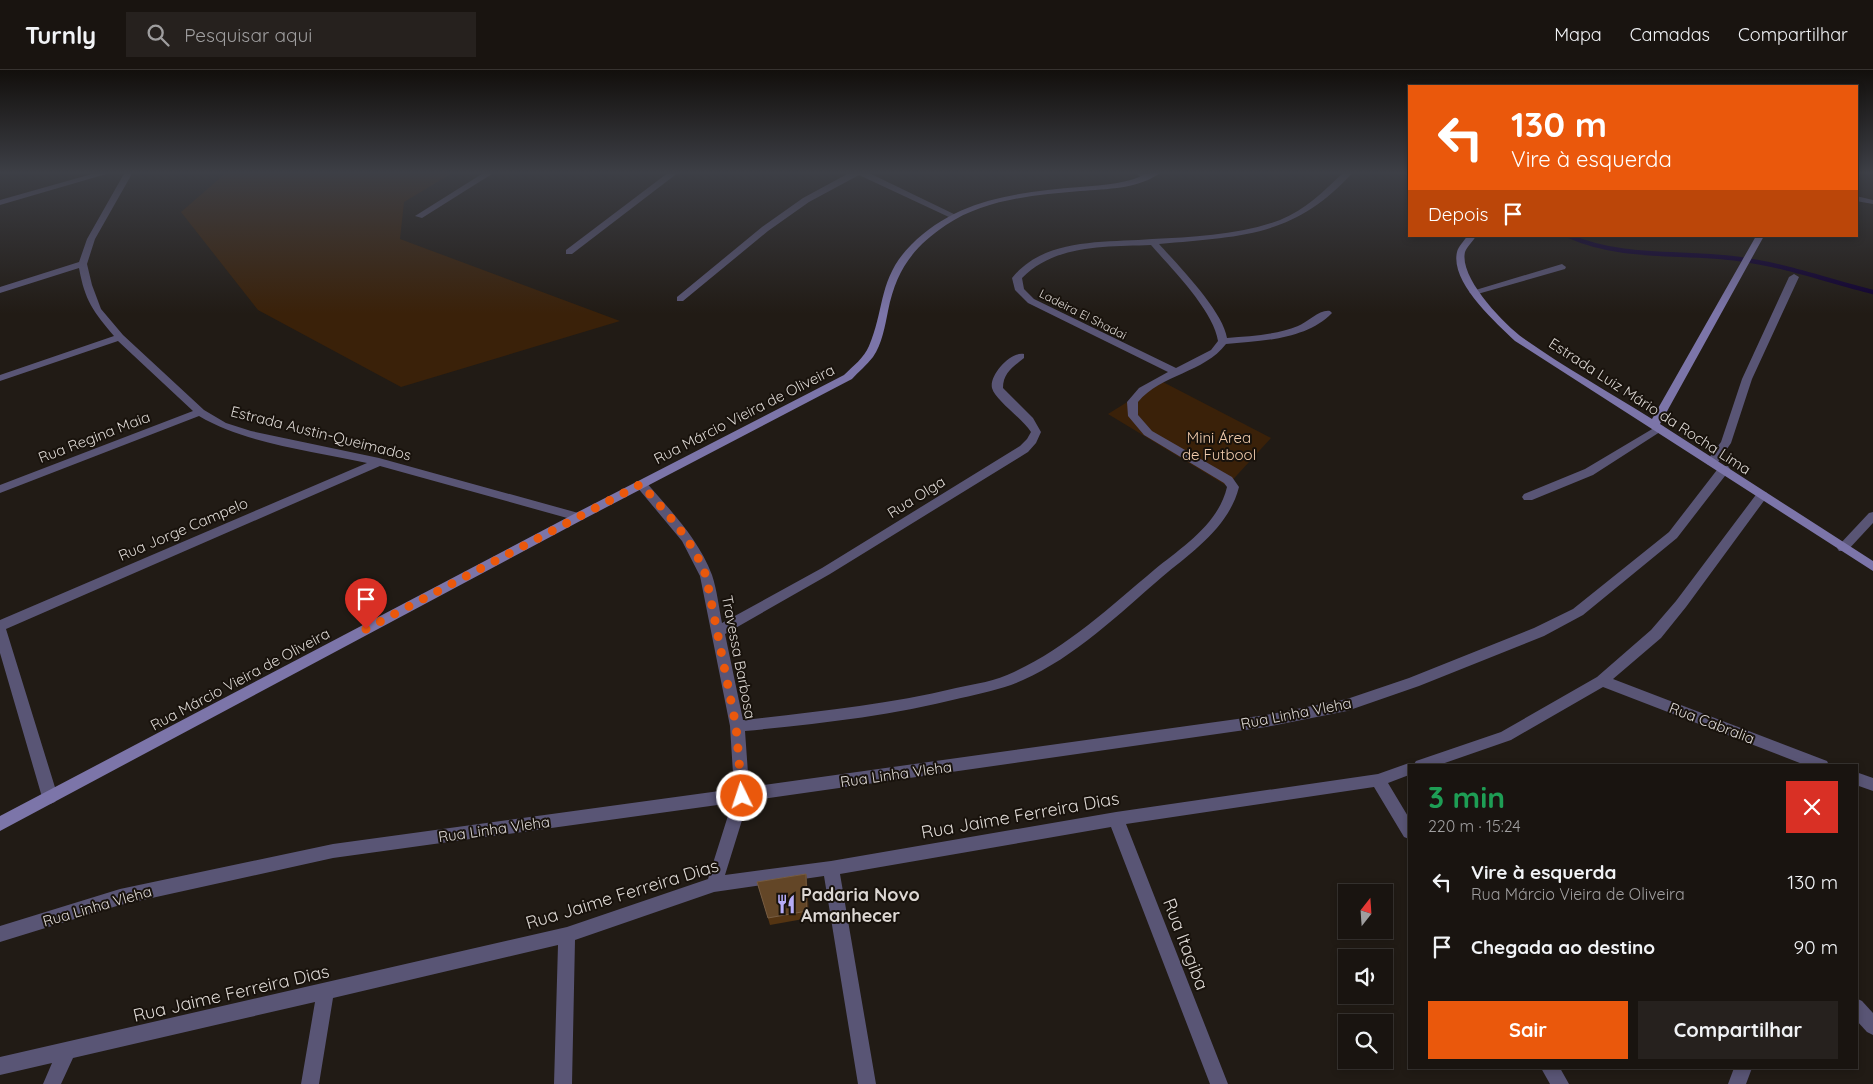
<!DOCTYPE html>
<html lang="pt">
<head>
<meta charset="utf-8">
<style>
  body { margin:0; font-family:Quicksand,sans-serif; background:#26211e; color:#f1f3f6; height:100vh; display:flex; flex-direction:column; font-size:19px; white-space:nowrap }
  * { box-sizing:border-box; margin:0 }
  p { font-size:16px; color:#9f9e9f }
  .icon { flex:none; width:28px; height:28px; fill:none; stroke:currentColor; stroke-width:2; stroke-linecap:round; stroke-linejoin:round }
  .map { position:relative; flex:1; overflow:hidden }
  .sheet { position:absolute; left:1408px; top:694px; width:450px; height:305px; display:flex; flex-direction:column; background:#191410; border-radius:0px; box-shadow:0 2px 8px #0003,0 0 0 1px #373330 }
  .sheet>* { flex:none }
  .hud { position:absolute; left:1408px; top:15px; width:450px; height:152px; border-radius:0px; box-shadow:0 2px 8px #0003,0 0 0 1px #373330; background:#ea580c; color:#fff; overflow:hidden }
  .needle { width:32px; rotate:17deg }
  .fabs { position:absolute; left:1338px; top:814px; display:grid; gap:10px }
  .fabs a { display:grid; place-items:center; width:55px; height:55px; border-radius:0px; background:#191410; box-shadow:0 2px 8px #0003,0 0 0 1px #373330; font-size:25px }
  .pin { position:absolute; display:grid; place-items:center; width:42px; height:42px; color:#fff; margin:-51px -21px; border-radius:50% 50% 50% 0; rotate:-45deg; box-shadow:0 0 5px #0007 }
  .pin .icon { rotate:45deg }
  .me { position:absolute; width:55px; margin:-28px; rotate:356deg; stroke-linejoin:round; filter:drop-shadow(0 0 4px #0008) }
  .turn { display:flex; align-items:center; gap:18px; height:105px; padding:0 20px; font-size:22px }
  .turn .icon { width:65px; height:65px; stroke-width:2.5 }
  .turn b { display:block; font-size:35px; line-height:42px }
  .then { display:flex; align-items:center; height:48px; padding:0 20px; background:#0003; gap:10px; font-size:19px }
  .round { display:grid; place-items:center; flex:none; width:52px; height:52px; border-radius:0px; background:#26211e }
  .head { display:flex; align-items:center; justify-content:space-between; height:85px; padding:0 20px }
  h1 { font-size:30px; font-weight:700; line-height:38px; color:#1e9e55 }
  .cta { display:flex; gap:10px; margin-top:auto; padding:10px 20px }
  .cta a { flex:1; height:58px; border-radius:0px; background:#ea580c; color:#fff; font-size:20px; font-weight:700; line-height:58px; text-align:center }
  .cta a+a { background:#26211e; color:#f1f3f6 }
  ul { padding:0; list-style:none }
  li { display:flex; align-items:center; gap:15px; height:65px; padding:0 20px }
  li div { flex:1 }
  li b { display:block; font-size:19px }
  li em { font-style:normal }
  header { display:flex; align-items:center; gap:30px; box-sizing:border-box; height:70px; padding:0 25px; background:#191410; border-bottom:1px solid #373330 }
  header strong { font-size:24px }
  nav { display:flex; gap:28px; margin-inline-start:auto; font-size:18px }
  .search { width:350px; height:45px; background:#26211e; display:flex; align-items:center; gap:12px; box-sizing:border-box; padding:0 18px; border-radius:0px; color:#9f9e9f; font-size:19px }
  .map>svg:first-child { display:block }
  .green { fill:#3a2109 }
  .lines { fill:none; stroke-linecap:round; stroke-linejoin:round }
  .stream { stroke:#100031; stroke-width:4.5 }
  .street { fill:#595575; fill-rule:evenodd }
  .secondary { fill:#7c75a9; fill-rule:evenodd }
  .wall { fill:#543412 }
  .shaded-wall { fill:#3a230b }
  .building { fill:#634627; stroke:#765c42 }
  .route { stroke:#ea580c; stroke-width:9; stroke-dasharray:0 16.2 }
  .labels { text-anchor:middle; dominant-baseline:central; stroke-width:4; stroke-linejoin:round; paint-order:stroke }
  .far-street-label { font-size:12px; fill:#dcd7d3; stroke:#18120c }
  .street-label { font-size:15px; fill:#dcd7d3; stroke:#18120c }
  .park-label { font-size:15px; fill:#f2cdae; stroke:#18120c }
  .near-street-label { font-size:18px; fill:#dcd7d3; stroke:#18120c }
  .near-poi-label { font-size:18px; font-weight:bold; fill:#dcd7d3; stroke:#18120c; text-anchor:start }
</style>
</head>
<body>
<header>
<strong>Turnly</strong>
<div class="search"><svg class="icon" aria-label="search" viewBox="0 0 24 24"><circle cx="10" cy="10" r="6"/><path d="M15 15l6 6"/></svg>Pesquisar aqui</div>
<nav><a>Mapa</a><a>Camadas</a><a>Compartilhar</a></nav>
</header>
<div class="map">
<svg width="1873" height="1014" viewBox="0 0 1873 1014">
  <rect width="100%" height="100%" fill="#211b15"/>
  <g class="green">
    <path d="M227,102H454L404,132L400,169L620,251L401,317L258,240L181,142Z"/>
    <path d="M1161,311L1271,368L1227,416L1108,344Z"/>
  </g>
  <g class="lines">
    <path class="stream" d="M1569,166C1623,190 1682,181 1739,189C1785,195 1828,211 1873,222"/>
    <g class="street">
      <path d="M99,102H113L0,135V130Z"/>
      <path d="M125,102H133L95,169L87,194L92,215L101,239L123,265L204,340L226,353L251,361L379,388L582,444L584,447L578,451L380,396L6,559L58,727L55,732L50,734L45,732L42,727L0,583V550L367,393C313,381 246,374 199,346L0,423V415L193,341L118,271L0,311V305L114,266C93,241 85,231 79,198L0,223V217L79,192L87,169Z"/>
      <path d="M485,102H495L422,148L415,146Z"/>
      <path d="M669,102H679L572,184H566V180Z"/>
      <path d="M851,102H867L958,146L951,148L859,105L809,132L768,161L683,231H677V227L762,157L803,128Z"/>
      <path d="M1135,102H1145L1151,108L1144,110Z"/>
      <path d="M1344,102H1353C1294,168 1240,166 1159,174C1178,195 1223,241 1227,268C1251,266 1276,265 1298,256C1308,252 1320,239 1330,241L1332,243C1306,270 1260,271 1226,274C1204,303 1161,304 1138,332V345L1152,361L1232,407L1239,417C1229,457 1192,482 1162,507C1119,544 1075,587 1023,610C1003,619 982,623 961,628C890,646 817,654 745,661L749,717L1266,645L1347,629L1409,608L1534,558L1573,539L1669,462L1720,396H1728L1730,399L1728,402L1677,468L1583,545L1544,566L1419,616L1347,641L1266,657L748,731L725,805L831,791L1116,742L1378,704L1409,693L1414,694L1416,691L1501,662L1597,607L1651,560L1676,531L1758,422H1766L1768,425L1766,428L1686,537L1661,568L1613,609L1827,691L1829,695H1805L1603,617L1511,670L1439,695H1409V705L1388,713L1409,748V769L1404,767L1374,717L1126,754L1228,1014H1210L1111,757L840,804L876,1014H858L824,806L714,822L575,870L572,1014H554L558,875L333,928L319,1014H301L315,932L73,988L61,1014H43L52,993L0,1005V987L567,857L708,809L732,733L333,788L120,835L0,872V856L120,819L333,774L734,719L730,656L700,506L682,471L637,417L635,414L637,411H645C670,440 698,468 712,505C717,520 719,538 722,553L822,498L1020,376L1027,369L1031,362C1022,348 995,330 992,318C989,305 1011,281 1024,284V288C1013,297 1003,303 1003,318L1033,348L1041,362L1036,373L1028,382L830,504L725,564L743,650C814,642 886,635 956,618C975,614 996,611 1014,602C1066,578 1110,537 1154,500C1182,477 1218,455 1227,417L1224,413L1144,365L1128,346L1127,332L1139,318L1168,302L1028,233L1015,220L1012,208C1045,167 1105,173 1152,169C1194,167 1240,165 1280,150C1305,140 1324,121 1344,102ZM1151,175C1171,198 1214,241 1218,271L1211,280L1176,298L1034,229L1024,219L1022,208C1056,174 1105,177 1151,175Z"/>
      <path d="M1400,102H1409V106Z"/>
      <path d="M1856,126L1873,130V134L1856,131Z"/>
      <path d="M1562,194L1566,197L1565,199L1474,225L1469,222Z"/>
      <path d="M1794,204L1799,207L1752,309L1731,373L1716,395H1708L1706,392L1721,372L1742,309L1789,207Z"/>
      <path d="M1659,355L1663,356L1664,358L1663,360L1593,405L1532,430H1524L1522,427L1524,424L1585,399Z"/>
      <path d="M1873,442V453L1847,481H1839L1837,478L1839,475L1869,443Z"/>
      <path d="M1856,702L1873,708V721L1856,715Z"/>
      <path d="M1856,928L1862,931L1873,943V965L1867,962L1856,950Z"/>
      <path d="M1541,998H1560L1569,1014H1550Z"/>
      <path d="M1734,998H1752L1746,1014H1728Z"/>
    </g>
    <g class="secondary">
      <path d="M1150,102H1161C1140,119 1106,119 1080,121C1034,125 985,129 946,155C912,178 896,201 888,241C885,256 882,274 873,287C867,295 858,302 852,309L582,450L0,761V746L574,444L844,305C853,296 864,288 869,276C885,239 878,208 911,175C956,129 1018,122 1080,117C1104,115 1128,114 1150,102Z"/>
      <path d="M1467,166H1476C1473,171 1467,177 1465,182C1459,208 1504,254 1523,268C1564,297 1609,322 1652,349L1756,166H1764L1660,354L1873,491V501L1515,271C1495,252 1450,212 1457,182C1458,177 1464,171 1467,166Z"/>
    </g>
  </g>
  <path class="wall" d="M806,804L807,812L809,848L770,855L757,812Z"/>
  <path class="shaded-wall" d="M806,804L807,812L809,848L807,841Z"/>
  <path class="building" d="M806,804L807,841L768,848L757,812Z"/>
  <linearGradient id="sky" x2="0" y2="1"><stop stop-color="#120f0c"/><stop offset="0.42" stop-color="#3d3f46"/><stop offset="1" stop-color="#3d3f46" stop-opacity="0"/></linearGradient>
  <rect width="1873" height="244" fill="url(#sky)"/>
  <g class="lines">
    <path class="route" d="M366,559L641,414C667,444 692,468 706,506L736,656L742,726"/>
  </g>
  <defs>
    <symbol id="restaurant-bare" viewBox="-9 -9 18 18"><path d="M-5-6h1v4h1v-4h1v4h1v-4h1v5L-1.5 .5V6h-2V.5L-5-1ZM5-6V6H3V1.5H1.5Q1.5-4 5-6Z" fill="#b6acf8" stroke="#18120c" stroke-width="2.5" paint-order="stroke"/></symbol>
  </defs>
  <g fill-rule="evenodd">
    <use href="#restaurant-bare" x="772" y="820" width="28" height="28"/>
  </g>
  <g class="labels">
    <g class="far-street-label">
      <text transform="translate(1083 244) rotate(27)">Ladeira El Shadai</text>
    </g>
    <g class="street-label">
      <text transform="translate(1650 336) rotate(33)">Estrada Luiz Mário da Rocha Lima</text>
      <text transform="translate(744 344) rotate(-27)">Rua Márcio Vieira de Oliveira</text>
      <text transform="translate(321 363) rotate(14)">Estrada Austin-Queimados</text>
      <text transform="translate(94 367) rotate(-21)">Rua Regina Maia</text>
      <text transform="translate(916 427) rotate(-32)">Rua Olga</text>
      <text transform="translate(183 459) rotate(-23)">Rua Jorge Campelo</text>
      <text transform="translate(739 587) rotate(79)">Travessa Barbosa</text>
      <text transform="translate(240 609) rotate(-28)">Rua Márcio Vieira de Oliveira</text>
      <text transform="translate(1296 643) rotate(-11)">Rua Linha Vleha</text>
      <text transform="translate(1712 653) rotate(21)">Rua Cabralia</text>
      <text transform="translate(896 704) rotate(-8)">Rua Linha Vleha</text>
      <text transform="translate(494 759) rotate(-8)">Rua Linha Vleha</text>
      <text transform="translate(97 836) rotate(-16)">Rua Linha Vleha</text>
    </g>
    <g class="park-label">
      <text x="1219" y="367">Mini Área<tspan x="1219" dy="17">de Futbool</tspan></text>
    </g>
    <g class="near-street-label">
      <text transform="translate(1020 745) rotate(-10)">Rua Jaime Ferreira Dias</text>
      <text transform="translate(622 824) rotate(-17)">Rua Jaime Ferreira Dias</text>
      <text transform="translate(1186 874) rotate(69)">Rua Itagiba</text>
      <text transform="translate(231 923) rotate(-13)">Rua Jaime Ferreira Dias</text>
    </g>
    <g class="near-poi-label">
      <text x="801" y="824">Padaria Novo<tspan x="801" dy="21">Amanhecer</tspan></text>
    </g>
  </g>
</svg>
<div class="fabs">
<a><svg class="needle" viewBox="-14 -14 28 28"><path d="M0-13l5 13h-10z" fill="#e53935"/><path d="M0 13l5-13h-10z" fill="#9f9e9f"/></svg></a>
<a><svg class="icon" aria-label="sound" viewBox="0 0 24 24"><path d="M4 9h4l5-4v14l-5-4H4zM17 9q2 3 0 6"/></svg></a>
<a><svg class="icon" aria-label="search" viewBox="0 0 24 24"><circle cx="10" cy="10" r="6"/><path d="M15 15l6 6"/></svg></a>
</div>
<div class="pin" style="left:366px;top:559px;background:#d93025"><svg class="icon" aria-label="arrive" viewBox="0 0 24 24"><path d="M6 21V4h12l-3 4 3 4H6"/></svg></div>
<svg class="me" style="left:742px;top:726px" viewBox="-20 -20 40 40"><circle r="17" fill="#ea580c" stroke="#fff" stroke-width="3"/><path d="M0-11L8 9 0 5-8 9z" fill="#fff"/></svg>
<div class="hud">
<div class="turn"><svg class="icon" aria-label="left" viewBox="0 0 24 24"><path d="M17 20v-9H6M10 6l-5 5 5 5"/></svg><div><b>130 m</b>Vire à esquerda</div></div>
<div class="then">Depois<svg class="icon" aria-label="arrive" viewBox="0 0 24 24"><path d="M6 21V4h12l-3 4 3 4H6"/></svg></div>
</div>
<section class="sheet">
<div class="head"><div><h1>3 min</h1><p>220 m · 15:24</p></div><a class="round" style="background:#d93025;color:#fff"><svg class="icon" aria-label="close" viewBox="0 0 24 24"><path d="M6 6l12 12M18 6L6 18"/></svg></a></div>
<ul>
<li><svg class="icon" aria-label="left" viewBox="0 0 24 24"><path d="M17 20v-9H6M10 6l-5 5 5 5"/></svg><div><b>Vire à esquerda</b><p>Rua Márcio Vieira de Oliveira</p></div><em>130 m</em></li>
<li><svg class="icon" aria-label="arrive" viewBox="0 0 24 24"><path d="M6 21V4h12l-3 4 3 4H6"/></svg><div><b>Chegada ao destino</b></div><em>90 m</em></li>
</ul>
<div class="cta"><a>Sair</a><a>Compartilhar</a></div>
</section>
</div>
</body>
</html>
